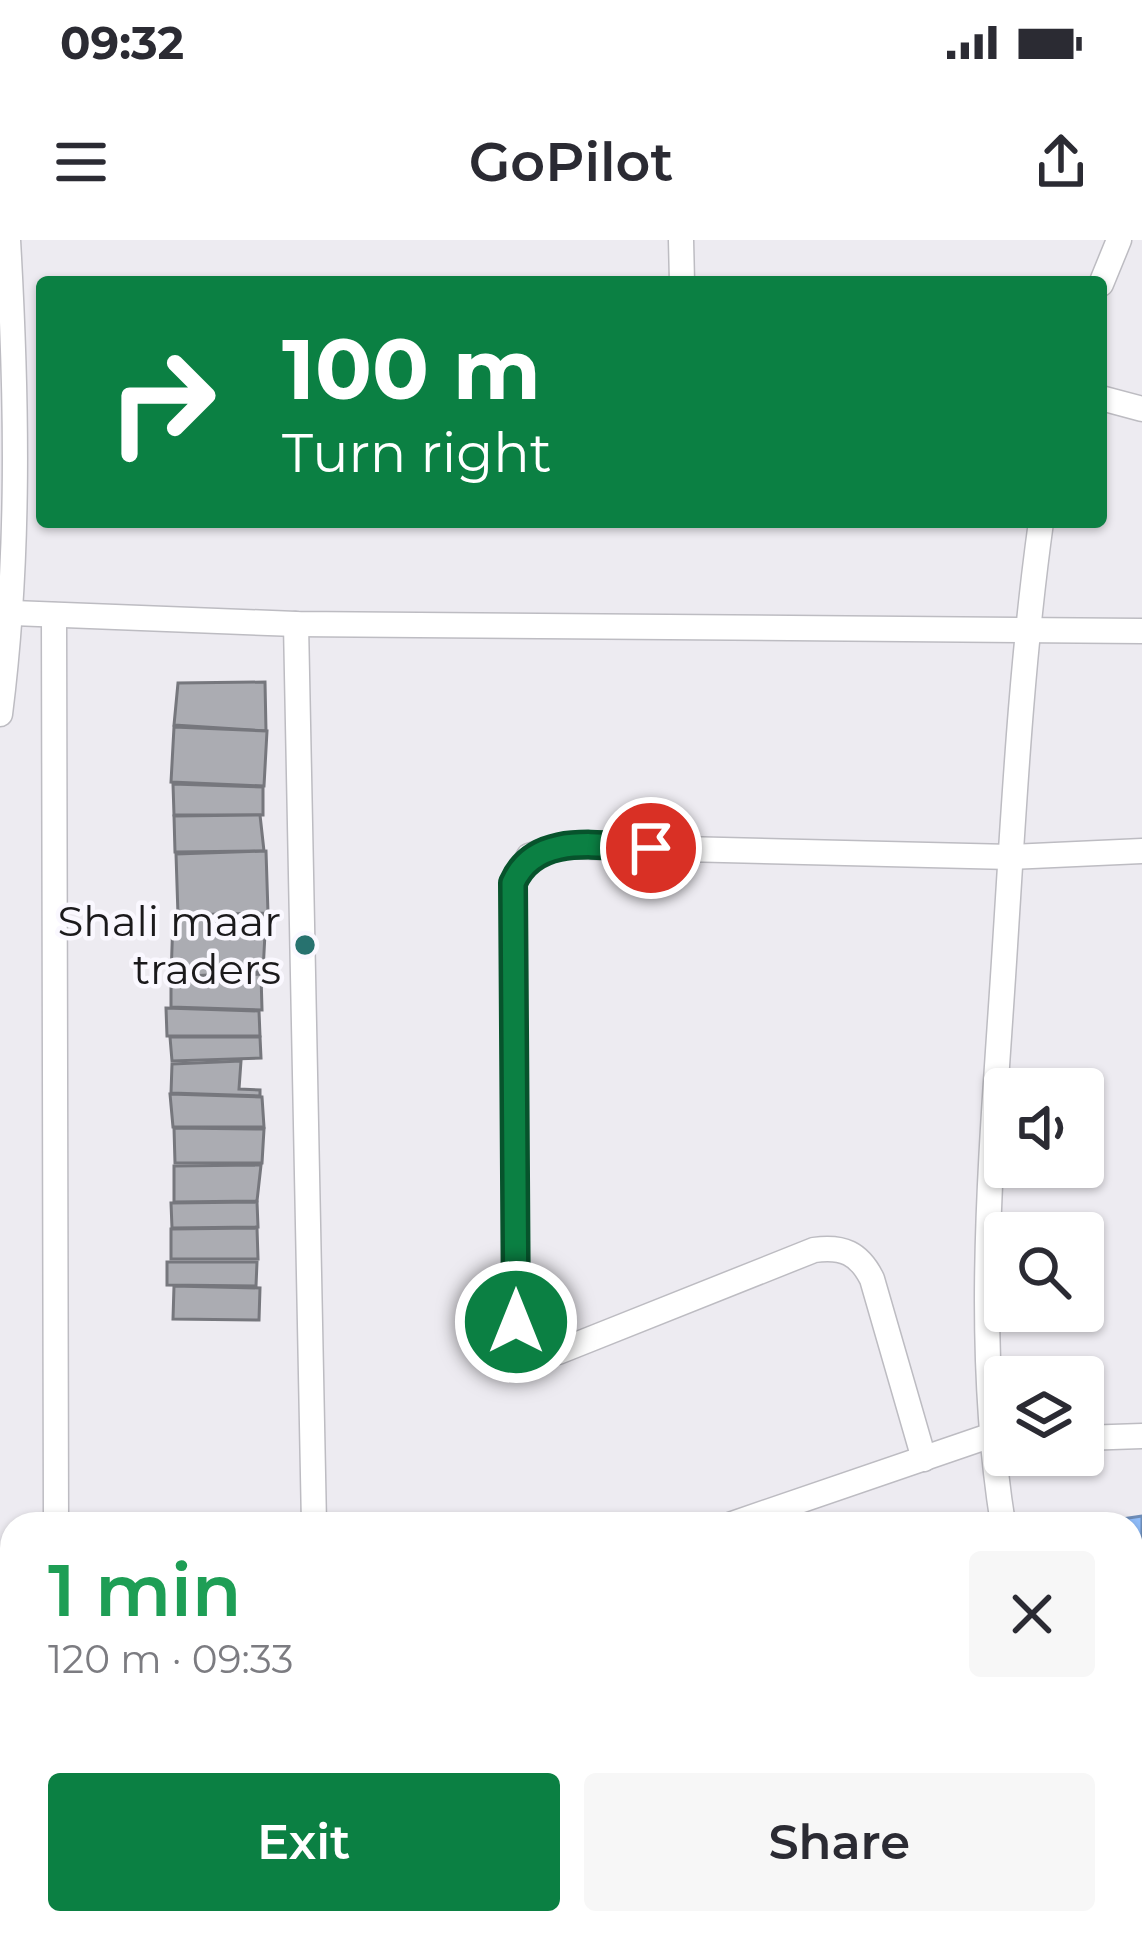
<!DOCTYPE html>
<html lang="en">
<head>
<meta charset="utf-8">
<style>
  body { margin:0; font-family:Montserrat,sans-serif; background:#f7f7f7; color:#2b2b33; height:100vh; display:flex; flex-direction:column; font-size:45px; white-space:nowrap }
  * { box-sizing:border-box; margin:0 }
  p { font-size:39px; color:#7c7c81 }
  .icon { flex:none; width:66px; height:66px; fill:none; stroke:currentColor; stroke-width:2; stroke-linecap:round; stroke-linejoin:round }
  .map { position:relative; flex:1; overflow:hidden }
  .drawer { position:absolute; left:0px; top:1272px; width:1143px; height:423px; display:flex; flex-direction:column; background:#fff; border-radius:36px 36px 0 0; box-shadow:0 3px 9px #0004 }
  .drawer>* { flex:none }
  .hud { position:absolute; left:36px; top:36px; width:1071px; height:252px; border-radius:12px; box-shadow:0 3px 9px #0004; background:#0b8043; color:#fff; overflow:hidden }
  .buttons { position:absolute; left:984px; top:828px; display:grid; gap:24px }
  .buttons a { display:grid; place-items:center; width:120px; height:120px; border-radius:12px; background:#fff; box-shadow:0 3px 9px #0004; font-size:60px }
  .pin { position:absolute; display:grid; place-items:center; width:102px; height:102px; color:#fff; margin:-51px; border:6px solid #fff; border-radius:50%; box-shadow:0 3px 12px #0007 }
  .me { position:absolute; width:132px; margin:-66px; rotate:0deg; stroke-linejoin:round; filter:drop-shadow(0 0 9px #0008) }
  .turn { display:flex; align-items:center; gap:42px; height:252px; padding:0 48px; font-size:54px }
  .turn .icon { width:156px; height:156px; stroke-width:2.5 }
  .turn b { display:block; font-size:84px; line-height:102px }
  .round { display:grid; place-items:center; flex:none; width:126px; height:126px; border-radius:12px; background:#f7f7f7 }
  .headline { display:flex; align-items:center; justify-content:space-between; height:204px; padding:0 48px }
  h1 { font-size:72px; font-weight:600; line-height:90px; color:#1e9e55 }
  .cta { display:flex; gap:24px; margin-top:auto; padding:24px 48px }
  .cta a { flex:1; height:138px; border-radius:12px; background:#0b8043; color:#fff; font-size:48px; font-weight:600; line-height:138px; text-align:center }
  .cta a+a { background:#f7f7f7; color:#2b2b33 }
  .status { display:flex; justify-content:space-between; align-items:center; height:84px; padding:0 60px; background:#fff; direction:ltr }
  .status svg { height:33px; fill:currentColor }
  header { display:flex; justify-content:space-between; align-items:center; height:156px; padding:0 48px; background:#fff; font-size:54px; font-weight:600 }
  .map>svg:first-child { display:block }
  .water { fill:#90bdfa; stroke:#6d8cb7; stroke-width:3 }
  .building { fill:#abacb2; stroke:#76777d; stroke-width:3 }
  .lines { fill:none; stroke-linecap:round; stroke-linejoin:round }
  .minor-casing { stroke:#bdbcc2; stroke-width:27 }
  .minor { stroke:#fff; stroke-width:24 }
  .route-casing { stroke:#07532c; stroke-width:30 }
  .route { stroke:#0b8043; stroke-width:21 }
  .poi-dot { fill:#27726f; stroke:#faf8ff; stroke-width:4.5 }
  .labels { text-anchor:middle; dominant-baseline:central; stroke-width:9; stroke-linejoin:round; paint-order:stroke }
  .poi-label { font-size:42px; fill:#1b1a1c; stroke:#faf8ff; text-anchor:end }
</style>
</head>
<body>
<div class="status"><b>09:32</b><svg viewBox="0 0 49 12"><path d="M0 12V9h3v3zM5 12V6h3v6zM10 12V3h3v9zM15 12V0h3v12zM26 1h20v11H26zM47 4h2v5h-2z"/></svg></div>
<header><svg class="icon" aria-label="menu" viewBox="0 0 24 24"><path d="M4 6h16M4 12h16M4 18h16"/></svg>GoPilot<svg class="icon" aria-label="share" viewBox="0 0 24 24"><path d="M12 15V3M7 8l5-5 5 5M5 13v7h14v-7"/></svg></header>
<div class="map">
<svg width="1142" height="1693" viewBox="0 0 1142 1693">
  <rect width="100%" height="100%" fill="#edebf1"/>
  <path class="water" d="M1142,1276V1693H1115L1113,1683H1131V1284H1088Z"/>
  <g class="building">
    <path d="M265,442L266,491L174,485L178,443Z"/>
    <path d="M174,487L267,491L264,546L171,542Z"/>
    <path d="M173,544L263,547V575H174Z"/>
    <path d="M260,575L264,611L175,612L174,576Z"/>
    <path d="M266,611L268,673L178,675L176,614Z"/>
    <path d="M266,674L263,732L171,737L173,678Z"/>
    <path d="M261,734L262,770L171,767V739Z"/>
    <path d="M166,768L259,771L260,796H167Z"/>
    <path d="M170,797H260L261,818L172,821Z"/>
    <path d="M241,821L239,849L260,850V856L171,853L172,824Z"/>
    <path d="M170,854L262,857L264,887H173Z"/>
    <path d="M174,888L264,889L262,923H175Z"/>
    <path d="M261,925L257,961L174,962V926Z"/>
    <path d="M257,962L258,987L172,988L171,963Z"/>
    <path d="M257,988L258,1019H171V989Z"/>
    <path d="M167,1022H257L256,1046L167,1045Z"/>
    <path d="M174,1046L260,1048L259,1080L173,1079Z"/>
    <path d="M122,1683H183L186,1693H125Z"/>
  </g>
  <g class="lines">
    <defs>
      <g id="minor">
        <path d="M681,0L682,42"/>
        <path d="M1101,44L1119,0"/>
        <path d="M1101,158L1142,169"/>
        <path d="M13,373L296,384L1142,391"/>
        <path d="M54,375L56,1284"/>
        <path d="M296,384L314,1284"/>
        <path d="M0,474C20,317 17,158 8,0"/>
        <path d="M1083,1198L1142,1196"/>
        <path d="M924,1219L872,1039C859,1013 843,1006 814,1010L558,1112L526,1110L516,1082L513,643L529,616L561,606L1011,617L1142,611"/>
        <path d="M732,1284L989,1196H1003"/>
        <path d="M1003,1284C974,1103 991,920 1003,737C1013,585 1020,433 1041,282"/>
        <path d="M0,1463L12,1509"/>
        <path d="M67,1683L70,1693"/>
        <path d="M486,1683L490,1693"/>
        <path d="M840,1683L842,1693"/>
        <path d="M1068,1683L1069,1693"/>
        <path d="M394,1693L423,1683"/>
      </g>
    </defs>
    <use href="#minor" class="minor-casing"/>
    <use href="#minor" class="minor"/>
  </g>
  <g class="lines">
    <defs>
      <path id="route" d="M516,1082L513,643C536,590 603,607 651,608"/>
    </defs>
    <use href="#route" class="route-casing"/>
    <use href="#route" class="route"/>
  </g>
  <circle class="poi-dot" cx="305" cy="705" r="12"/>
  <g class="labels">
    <g class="poi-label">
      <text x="281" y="681">Shali maar<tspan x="281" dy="48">traders</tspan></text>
    </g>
  </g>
</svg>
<div class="buttons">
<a><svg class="icon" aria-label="sound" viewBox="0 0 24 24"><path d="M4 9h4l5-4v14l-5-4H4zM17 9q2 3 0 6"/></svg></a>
<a><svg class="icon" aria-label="search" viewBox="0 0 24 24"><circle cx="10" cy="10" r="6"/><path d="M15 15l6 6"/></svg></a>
<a><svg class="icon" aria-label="layers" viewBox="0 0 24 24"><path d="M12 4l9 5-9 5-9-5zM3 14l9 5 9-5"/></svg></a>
</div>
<div class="pin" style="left:651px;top:608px;background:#d93025"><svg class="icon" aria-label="arrive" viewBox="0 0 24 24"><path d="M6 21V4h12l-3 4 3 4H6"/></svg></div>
<svg class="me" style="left:516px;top:1082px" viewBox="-20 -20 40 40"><circle r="17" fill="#0b8043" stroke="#fff" stroke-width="3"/><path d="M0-11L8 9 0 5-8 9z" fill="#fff"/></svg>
<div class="hud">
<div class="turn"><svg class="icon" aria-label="right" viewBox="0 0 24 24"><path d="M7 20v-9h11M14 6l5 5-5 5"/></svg><div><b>100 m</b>Turn right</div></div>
</div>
<section class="drawer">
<div class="headline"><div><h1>1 min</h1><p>120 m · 09:33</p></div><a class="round"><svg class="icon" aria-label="close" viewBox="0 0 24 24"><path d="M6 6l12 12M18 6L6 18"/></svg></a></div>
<div class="cta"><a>Exit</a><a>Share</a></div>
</section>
</div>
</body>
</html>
